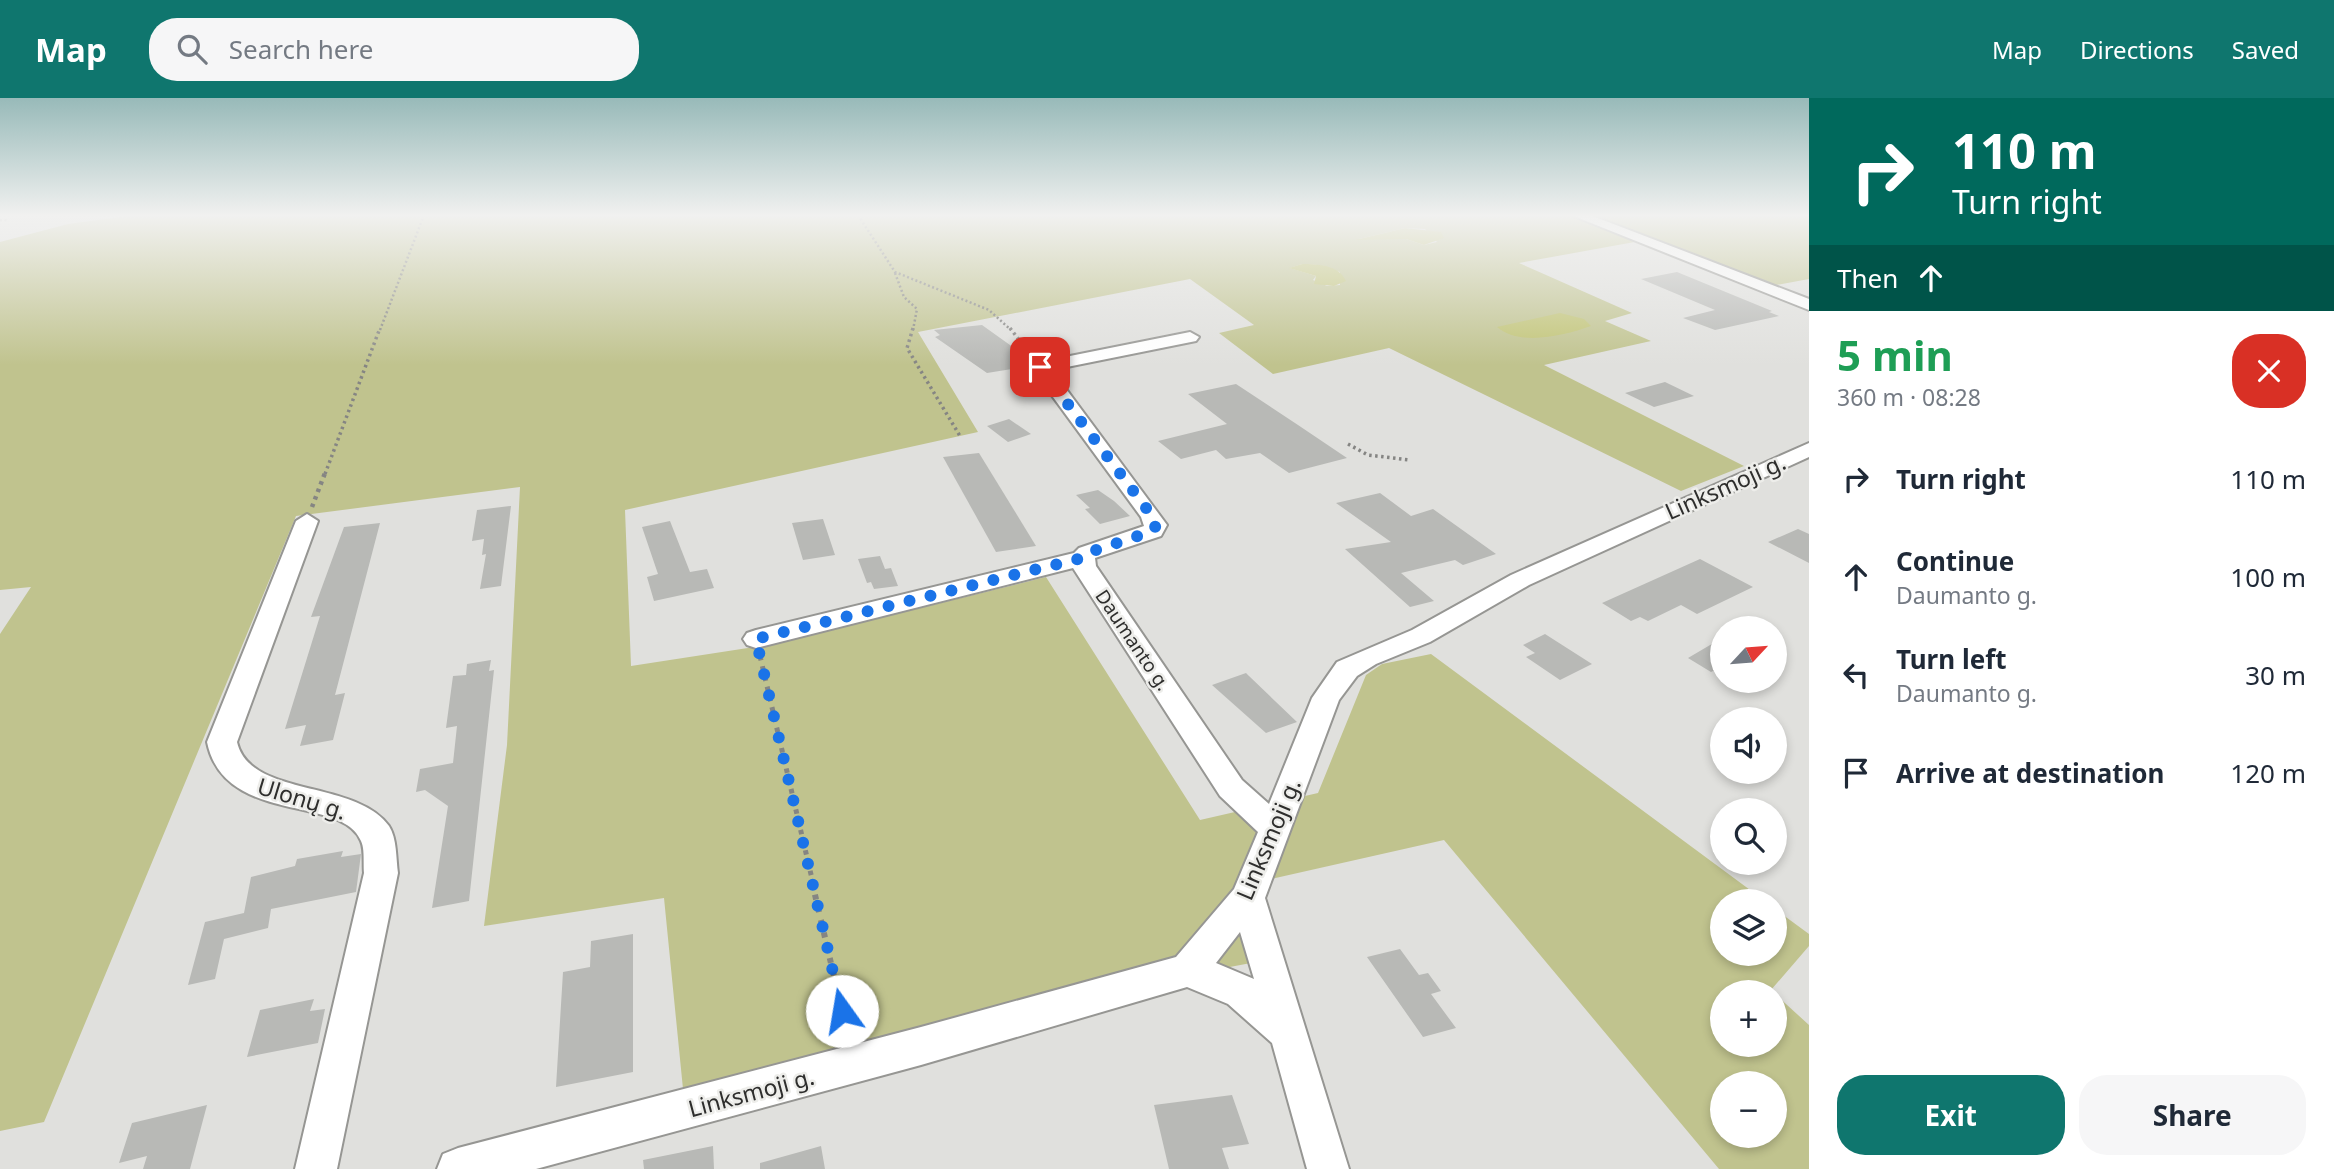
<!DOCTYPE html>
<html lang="en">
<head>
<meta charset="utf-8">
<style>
  body { margin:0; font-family:"Noto Sans",sans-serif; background:#f6f6f7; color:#1f2937; height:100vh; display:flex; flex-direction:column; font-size:26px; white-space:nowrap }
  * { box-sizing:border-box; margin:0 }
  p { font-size:23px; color:#747a83 }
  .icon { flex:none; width:38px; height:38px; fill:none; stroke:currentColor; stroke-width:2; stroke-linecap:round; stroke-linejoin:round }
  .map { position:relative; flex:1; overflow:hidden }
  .details { display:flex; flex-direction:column; background:#fff; width:525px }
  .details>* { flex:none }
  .guide { background:#00695c; color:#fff; overflow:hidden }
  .needle { width:46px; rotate:64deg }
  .fabs { position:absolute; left:1710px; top:518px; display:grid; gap:14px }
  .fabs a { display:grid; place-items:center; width:77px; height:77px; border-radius:50%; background:#fff; box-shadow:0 4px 10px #0003; font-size:35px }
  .pin { position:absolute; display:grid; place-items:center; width:60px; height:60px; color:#fff; margin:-30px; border-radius:14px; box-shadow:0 4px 10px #0006 }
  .me { position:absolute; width:77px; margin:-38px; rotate:347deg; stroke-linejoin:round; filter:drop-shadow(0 0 5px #0008) }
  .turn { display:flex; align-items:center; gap:24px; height:147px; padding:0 28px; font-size:32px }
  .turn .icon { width:91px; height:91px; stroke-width:2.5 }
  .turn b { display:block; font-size:49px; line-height:60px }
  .then { display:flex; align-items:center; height:66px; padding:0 28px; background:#0003; gap:14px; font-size:26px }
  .round { display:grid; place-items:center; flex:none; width:74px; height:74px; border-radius:28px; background:#f6f6f7 }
  .head { display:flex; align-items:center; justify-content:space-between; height:119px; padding:0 28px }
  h1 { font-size:42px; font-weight:700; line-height:52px; color:#1e9e55 }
  .button { display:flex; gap:14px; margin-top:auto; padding:14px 28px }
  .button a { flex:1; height:80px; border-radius:28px; background:#0f766e; color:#fff; font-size:28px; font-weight:700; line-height:80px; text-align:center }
  .button a+a { background:#f6f6f7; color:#1f2937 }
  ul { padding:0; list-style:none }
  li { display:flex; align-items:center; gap:21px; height:98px; padding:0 28px }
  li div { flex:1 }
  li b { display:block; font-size:26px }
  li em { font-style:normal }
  header { display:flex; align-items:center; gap:42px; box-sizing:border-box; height:98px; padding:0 35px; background:#0f766e; color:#fff }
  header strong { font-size:33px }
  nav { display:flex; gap:38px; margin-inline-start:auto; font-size:24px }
  .search { width:490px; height:63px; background:#f6f6f7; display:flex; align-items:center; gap:18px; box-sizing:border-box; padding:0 24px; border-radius:28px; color:#747a83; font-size:26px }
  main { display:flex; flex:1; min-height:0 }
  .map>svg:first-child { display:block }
  .green { fill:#c0c38e; fill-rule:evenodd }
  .water { fill:#c0c373 }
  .building { fill:#b8b9b6 }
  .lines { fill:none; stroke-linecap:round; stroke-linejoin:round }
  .minor-casing { stroke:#969693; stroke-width:4 }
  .path-far4 { stroke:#858583; stroke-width:2.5; stroke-dasharray:2 2.5; stroke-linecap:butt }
  .path-far3 { stroke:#858583; stroke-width:3.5; stroke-dasharray:2.5 3.5; stroke-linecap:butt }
  .path-far2 { stroke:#858583; stroke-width:4.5; stroke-dasharray:3.5 4.5; stroke-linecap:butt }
  .path-far1 { stroke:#858583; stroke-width:5; stroke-dasharray:4.5 6; stroke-linecap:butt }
  .path { stroke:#858583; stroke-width:6; stroke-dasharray:5 8; stroke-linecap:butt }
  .minor { fill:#fff; fill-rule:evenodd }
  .route { stroke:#1a73e8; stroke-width:12; stroke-dasharray:0 21.6 }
  .labels { text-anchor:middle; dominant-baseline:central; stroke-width:5; stroke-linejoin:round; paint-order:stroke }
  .street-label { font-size:19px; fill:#2e2e2d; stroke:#ededea }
  .near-street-label { font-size:23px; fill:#2e2e2d; stroke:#ededea }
</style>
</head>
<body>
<header>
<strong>Map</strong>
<div class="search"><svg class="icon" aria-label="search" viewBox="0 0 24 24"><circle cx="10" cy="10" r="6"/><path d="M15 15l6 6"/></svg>Search here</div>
<nav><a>Map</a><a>Directions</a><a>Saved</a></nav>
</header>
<main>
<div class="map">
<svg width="1809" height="1071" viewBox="0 0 1809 1071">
  <rect width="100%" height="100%" fill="#e0e0dd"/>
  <g class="green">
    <path d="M135,117H1574L1640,143L1519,165L1632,215L1605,223L1651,243L1544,267L1744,368L1681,393L1389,250L1273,276L1219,235L1254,227L1190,181L918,234L978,334L625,412L631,568L774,546L1046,479L1200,722L1318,695L1366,577L1382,566L1431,556L1765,803H1722V856H1774L1775,811L1809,836V848L1771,892L1773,894H1722V947H1774L1775,896L1809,927V1071H1719L1444,742L1236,789L1251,865L937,924L683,991L664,800L484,828L507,647L520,389L296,418L44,1024L0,1033V536L31,489L0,492V144L68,126ZM1405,130L1425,131L1437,144L1424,147L1406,141H1359ZM1302,166L1318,167L1340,174V187L1327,188L1313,182L1316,178L1290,170ZM1722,985H1774V1038H1722Z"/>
    <path d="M1583,117H1809V181L1771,188Z"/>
  </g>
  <g class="water">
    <path d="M1405,130L1441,134L1444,140L1424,147L1406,141L1355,142Z"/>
    <path d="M1302,166C1318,166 1339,167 1346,183L1334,188L1314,186L1316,178L1289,170Z"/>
    <path d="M1560,215L1584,221L1591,228C1565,237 1520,249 1497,229Z"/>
  </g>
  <g class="building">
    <path d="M1677,174L1772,213L1769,214L1779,218L1715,232L1683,220L1715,212L1641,181Z"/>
    <path d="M982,227L1021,255L1013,257L1025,269L987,275L935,239L940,237L934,232Z"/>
    <path d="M1665,284L1694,298L1654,309L1625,295Z"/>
    <path d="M1236,286L1298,327L1347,360L1289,375L1260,355L1226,361L1216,352L1181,361L1158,343L1227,326L1188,296Z"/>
    <path d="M1009,321L1031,336L1008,344L987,328Z"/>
    <path d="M979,355L1014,412L1036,448L996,454L943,359Z"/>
    <path d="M1098,392L1114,403L1130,418L1100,426L1085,411L1090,410L1076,397Z"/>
    <path d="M1380,395L1411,418L1433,411L1496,456L1463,467L1455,462L1401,475L1434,503L1410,509L1345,451L1391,444L1336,405Z"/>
    <path d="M511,408L501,488L480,491L486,456L482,457L484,441L472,443L477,412Z"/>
    <path d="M823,421L835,457L803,462L792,425Z"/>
    <path d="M670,423L690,474L707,471L714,490L654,503L647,479L658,476L642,429Z"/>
    <path d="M380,425L335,597L345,595L333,642L300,648L306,627L285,631L320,518L311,519L344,429Z"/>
    <path d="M1798,431L1809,436V465L1768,444Z"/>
    <path d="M880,458L885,471L891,470L898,488L874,491L871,484L867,485L858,461Z"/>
    <path d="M1700,461L1753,489L1697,516L1681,507L1648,523L1640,519L1631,523L1602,505Z"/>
    <path d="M1545,536L1592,566L1560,582L1526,559L1535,555L1523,547Z"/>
    <path d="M1722,540V572L1719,570L1711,574L1688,560Z"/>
    <path d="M491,562L489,573L494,572L469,803L432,810L448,708L425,692L416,694L420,671L453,665L457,628L446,630L453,578L466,577L467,566Z"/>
    <path d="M1246,575L1249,578L1297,624L1266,635L1212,587Z"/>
    <path d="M343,753L341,759L361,756L356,794L271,811L268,830L224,841L215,881L188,887L205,824L244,815L251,779L295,768L297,761Z"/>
    <path d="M633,836V974L556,989L563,874L590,869L591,843Z"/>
    <path d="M1400,851L1419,877L1428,875L1441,893L1431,896L1456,930L1423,939L1367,859Z"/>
    <path d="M314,901L310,913L325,911L318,945L247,959L260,912Z"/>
    <path d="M1232,997L1249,1046L1222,1050L1229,1071H1169L1154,1007Z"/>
    <path d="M207,1007L190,1071H143L147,1058L119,1065L132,1025Z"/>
    <path d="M713,1048L714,1071H644L643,1062Z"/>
    <path d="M821,1048L825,1071H760V1065Z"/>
  </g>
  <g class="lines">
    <defs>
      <g id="minor">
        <path d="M1571,117H1590L1809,201V212Z"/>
        <path d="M1190,234L1199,239L1196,243L1052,272L1167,427L1161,438L1095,460L1096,468L1242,682L1269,706L1312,600L1337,564L1412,532L1511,477L1809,345V359L1529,487L1430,544L1376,566L1357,578L1339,602L1265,800L1349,1071H1307L1272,945L1228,906L1187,889L921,967L536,1071H437L443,1056L458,1050L921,929L1176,859L1234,791L1258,734L1220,698L1073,470L756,550L747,547L743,541L747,535L756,532L1074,455L1079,450L1144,428L1141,419L1031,269L1040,264ZM1240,834L1254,881L1216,865Z"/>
        <path d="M307,416L318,423L237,644C250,700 355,681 389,728C397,740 396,761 398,775L337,1071H295L364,775C363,766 365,751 361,743C342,696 224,728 207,644L296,423Z"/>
      </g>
    </defs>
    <use href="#minor" class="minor-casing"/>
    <g class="path-far4">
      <path d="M858,117L895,174L989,212L1011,232"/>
      <path d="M0,122H8"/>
      <path d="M895,175L904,199L917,211L913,232"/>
      <path d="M380,232L424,117"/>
    </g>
    <g class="path-far3">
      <path d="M913,230L907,250L960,338"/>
      <path d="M1010,230L1032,259"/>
      <path d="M1348,346L1368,357L1410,362"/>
      <path d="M325,376L380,230"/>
    </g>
    <path class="path-far2" d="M312,409L325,375"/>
    <path class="path-far1" d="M760,558L813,785"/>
    <path class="path" d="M812,784L848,938"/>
    <use href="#minor" class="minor"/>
  </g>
  <linearGradient id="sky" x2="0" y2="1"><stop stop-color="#98bab9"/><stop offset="0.44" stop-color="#f1f1f0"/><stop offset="1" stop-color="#f1f1f0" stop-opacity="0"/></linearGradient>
  <rect width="1809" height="267" fill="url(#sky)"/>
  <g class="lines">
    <path class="route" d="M842,913L756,541L1082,460L1087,455L1153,433L1156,427L1152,418L1040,269"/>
  </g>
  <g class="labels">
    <g class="street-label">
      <text transform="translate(1133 542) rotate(56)">Daumanto g.</text>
    </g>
    <g class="near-street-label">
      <text transform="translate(1725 388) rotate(-24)">Linksmoji g.</text>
      <text transform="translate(302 700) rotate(17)">Ulonų g.</text>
      <text transform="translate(1268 741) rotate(-67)">Linksmoji g.</text>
      <text transform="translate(751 994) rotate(-15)">Linksmoji g.</text>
    </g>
  </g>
</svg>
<div class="fabs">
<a><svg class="needle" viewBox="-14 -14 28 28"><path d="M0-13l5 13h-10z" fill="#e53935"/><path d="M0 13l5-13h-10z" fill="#747a83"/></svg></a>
<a><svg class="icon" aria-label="sound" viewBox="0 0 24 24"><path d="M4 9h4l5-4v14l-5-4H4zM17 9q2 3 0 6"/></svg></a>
<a><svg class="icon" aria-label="search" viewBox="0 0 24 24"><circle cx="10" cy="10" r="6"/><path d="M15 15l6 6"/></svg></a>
<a><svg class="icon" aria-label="layers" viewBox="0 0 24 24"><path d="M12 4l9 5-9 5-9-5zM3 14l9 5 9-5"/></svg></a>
<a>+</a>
<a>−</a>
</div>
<div class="pin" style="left:1040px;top:269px;background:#d93025"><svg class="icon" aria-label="arrive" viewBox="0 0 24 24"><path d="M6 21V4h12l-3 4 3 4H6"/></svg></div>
<svg class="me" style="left:842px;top:913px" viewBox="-20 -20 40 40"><circle r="19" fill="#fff"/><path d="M0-13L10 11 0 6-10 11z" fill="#1a73e8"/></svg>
</div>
<section class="details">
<div class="guide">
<div class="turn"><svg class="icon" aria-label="right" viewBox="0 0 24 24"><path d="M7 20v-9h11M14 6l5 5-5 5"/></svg><div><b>110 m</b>Turn right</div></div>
<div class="then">Then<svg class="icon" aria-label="ahead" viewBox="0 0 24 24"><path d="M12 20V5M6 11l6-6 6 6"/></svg></div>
</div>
<div class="head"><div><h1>5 min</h1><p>360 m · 08:28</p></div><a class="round" style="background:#d93025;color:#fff"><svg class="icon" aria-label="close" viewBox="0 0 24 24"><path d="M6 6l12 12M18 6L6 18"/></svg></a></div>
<ul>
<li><svg class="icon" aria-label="right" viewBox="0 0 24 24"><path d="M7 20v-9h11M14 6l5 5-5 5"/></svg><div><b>Turn right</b></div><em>110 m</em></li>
<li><svg class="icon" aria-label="ahead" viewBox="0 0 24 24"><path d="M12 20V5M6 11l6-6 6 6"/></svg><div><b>Continue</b><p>Daumanto g.</p></div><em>100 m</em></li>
<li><svg class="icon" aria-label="left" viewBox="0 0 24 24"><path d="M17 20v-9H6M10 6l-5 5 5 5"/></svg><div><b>Turn left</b><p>Daumanto g.</p></div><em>30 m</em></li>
<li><svg class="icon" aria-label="arrive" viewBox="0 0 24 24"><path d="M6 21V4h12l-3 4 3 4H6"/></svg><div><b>Arrive at destination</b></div><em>120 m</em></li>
</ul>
<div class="button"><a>Exit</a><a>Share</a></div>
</section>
</main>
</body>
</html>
